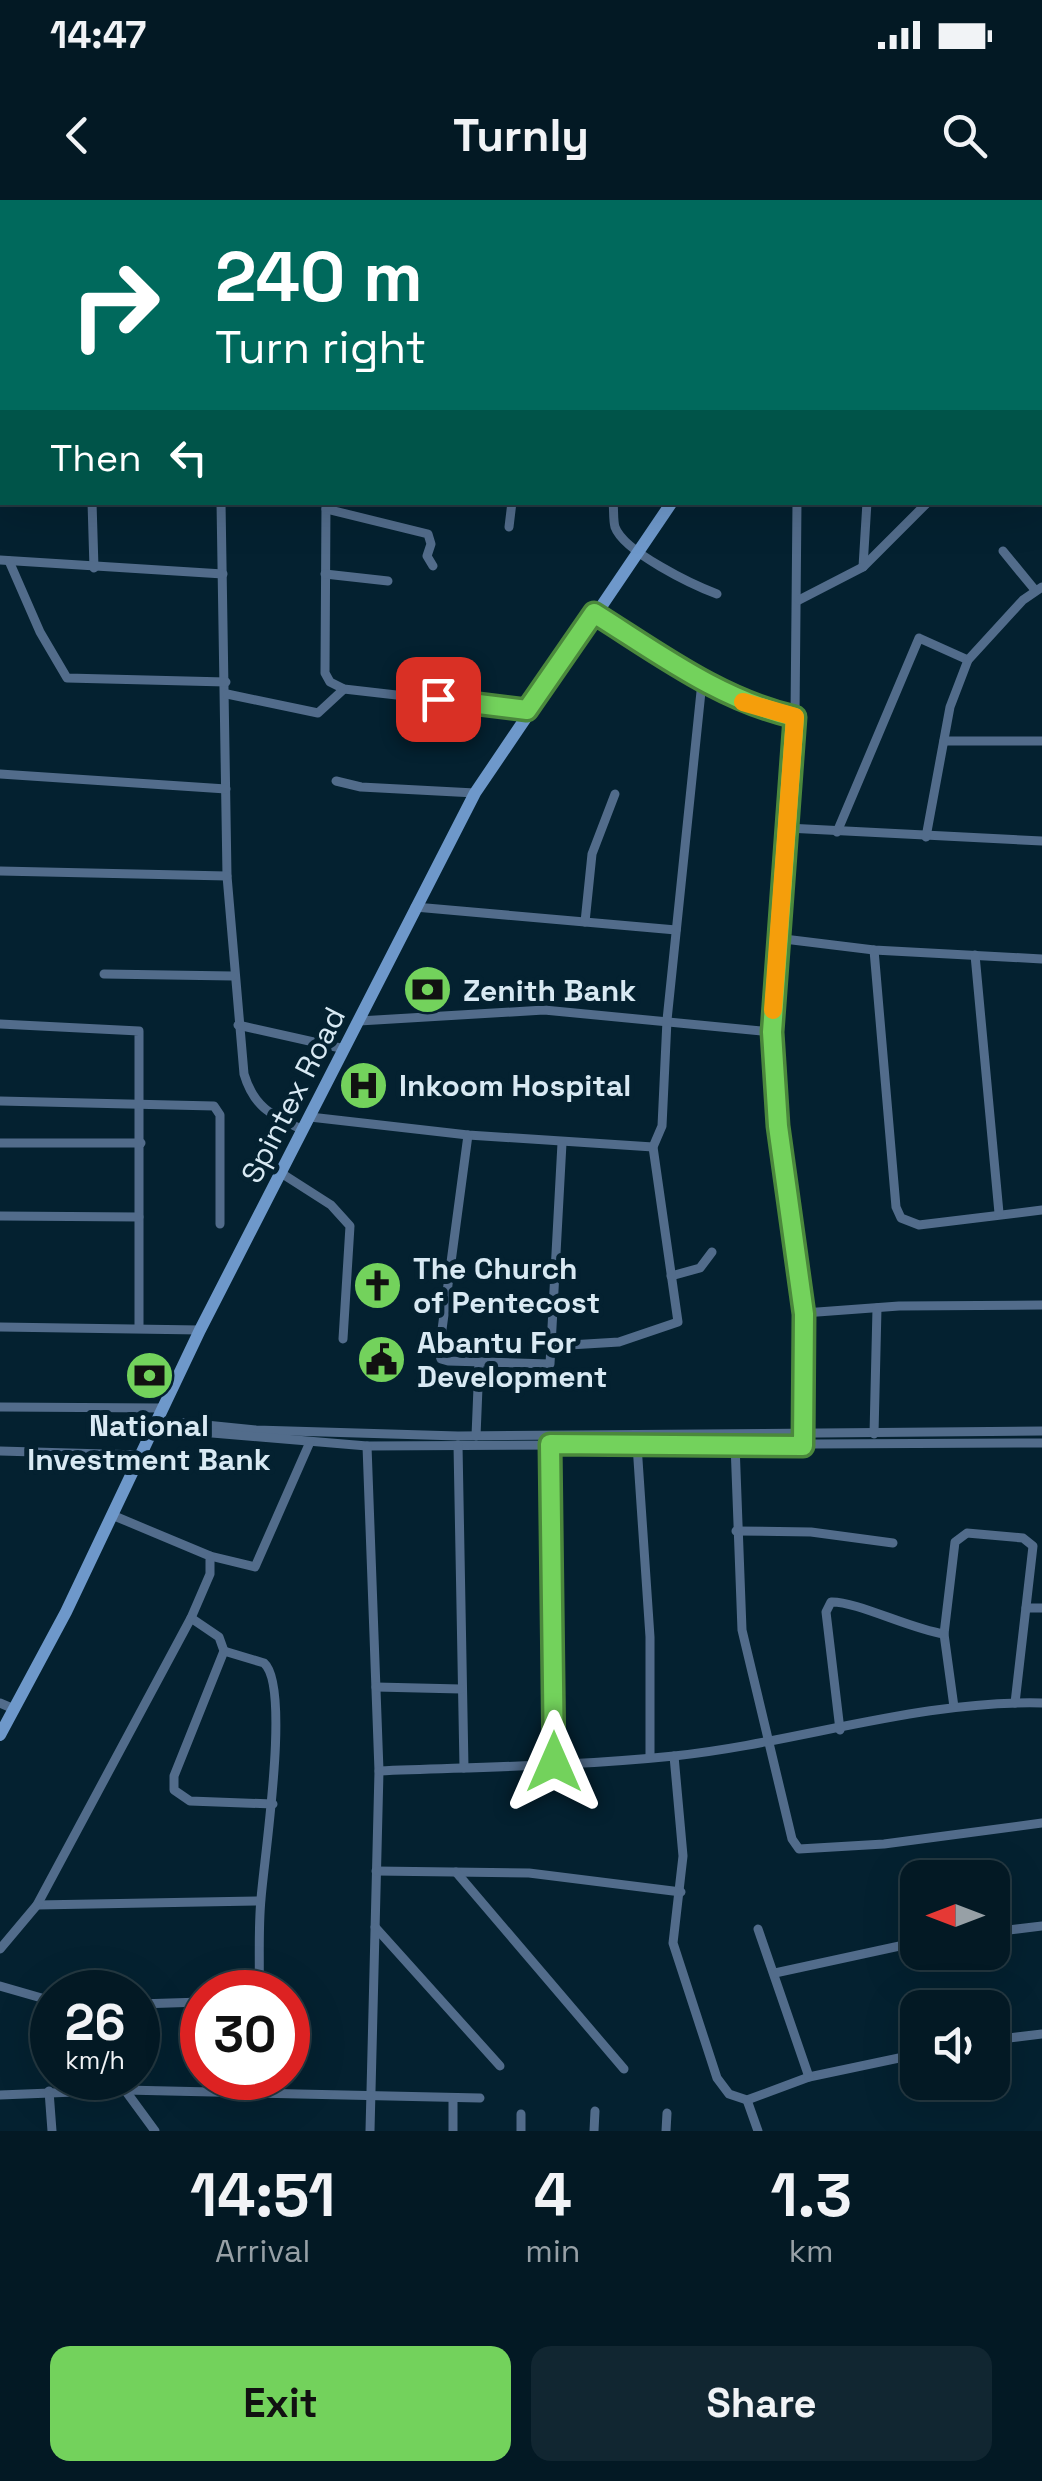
<!DOCTYPE html>
<html lang="en">
<head>
<meta charset="utf-8">
<style>
  body { margin:0; font-family:"Space Grotesk",sans-serif; background:#112631; color:#f1f3f6; height:100vh; display:flex; flex-direction:column; font-size:38px; white-space:nowrap }
  * { box-sizing:border-box; margin:0 }
  p { font-size:32px; color:#97a0a6 }
  .icon { flex:none; width:55px; height:55px; fill:none; stroke:currentColor; stroke-width:2; stroke-linecap:round; stroke-linejoin:round }
  .map { position:relative; height:1931px; overflow:hidden }
  .side { display:flex; flex-direction:column; background:#031924; flex:1 }
  .side>* { flex:none }
  .banner { position:absolute; left:0px; top:0px; width:1042px; height:305px; box-shadow:0 10px 40px #0002,0 0 0 2px #243841; background:#00695c; color:#fff; overflow:hidden }
  .needle { width:65px; rotate:270deg }
  .fabs { position:absolute; left:900px; top:1660px; display:grid; gap:20px }
  .fabs a { display:grid; place-items:center; width:110px; height:110px; border-radius:20px; background:#031924; box-shadow:0 10px 40px #0002,0 0 0 2px #243841; font-size:50px }
  .speed { position:absolute; left:30px; top:1770px; display:flex; gap:20px; font-size:50px; font-weight:700; text-align:center }
  .speed>* { display:grid; place-content:center; width:130px; height:130px; border-radius:50%; background:#031924; box-shadow:0 10px 40px #0002,0 0 0 2px #243841; line-height:1 }
  .speed small { font-size:25px; font-weight:400 }
  .speed .limit { border:15px solid #d22; background:#fff; color:#111 }
  .pin { position:absolute; display:grid; place-items:center; width:85px; height:85px; color:#fff; margin:-42px; border-radius:20px; box-shadow:0 5px 15px #0006 }
  .me { position:absolute; width:110px; margin:-55px; rotate:0deg; stroke-linejoin:round; filter:drop-shadow(0 0 8px #0008) }
  .turn { display:flex; align-items:center; gap:35px; height:210px; padding:0 50px; font-size:45px }
  .turn .icon { width:130px; height:130px; stroke-width:2.5 }
  .turn b { display:block; font-size:70px; line-height:85px }
  .then { display:flex; align-items:center; height:95px; padding:0 50px; background:#0003; gap:20px; font-size:38px }
  .eta { display:flex; justify-content:space-evenly; align-items:center; height:170px; text-align:center }
  .eta b { font-size:60px; font-weight:600; line-height:70px }
  .button { display:flex; gap:20px; margin-top:auto; padding:20px 50px }
  .button a { flex:1; height:115px; border-radius:20px; background:#73d25c; color:#111; font-size:40px; font-weight:600; line-height:115px; text-align:center }
  .button a+a { background:#112631; color:#f1f3f6 }
  .status { display:flex; justify-content:space-between; align-items:center; height:70px; padding:0 50px; background:#031924; direction:ltr }
  .status svg { height:28px; fill:currentColor }
  header { display:flex; justify-content:space-between; align-items:center; height:130px; padding:0 50px; background:#031924; font-size:45px; font-weight:600 }
  .map>svg:first-child { display:block }
  .lines { fill:none; stroke-linecap:round; stroke-linejoin:round }
  .minor { stroke:#526c8b; stroke-width:9 }
  .secondary { stroke:#6e98ca; stroke-width:12 }
  .route-casing { stroke:#4b883c; stroke-width:25 }
  .route { stroke:#73d25c; stroke-width:18 }
  .slow { stroke:#f59e0b; stroke-width:18 }
  .labels { text-anchor:middle; dominant-baseline:central; stroke-width:10; stroke-linejoin:round; paint-order:stroke }
  .poi-label { font-size:30px; font-weight:bold; fill:#d8e9f3; stroke:#042130; text-anchor:start }
  .street-label { font-size:30px; fill:#d8e9f3; stroke:#042130 }
</style>
</head>
<body>
<div class="status"><b>14:47</b><svg viewBox="0 0 49 12"><path d="M0 12V9h3v3zM5 12V6h3v6zM10 12V3h3v9zM15 12V0h3v12zM26 1h20v11H26zM47 4h2v5h-2z"/></svg></div>
<header><svg class="icon" aria-label="back" viewBox="0 0 24 24"><path d="M15 5l-7 7 7 7"/></svg>Turnly<svg class="icon" aria-label="search" viewBox="0 0 24 24"><circle cx="10" cy="10" r="6"/><path d="M15 15l6 6"/></svg></header>
<div class="map">
<svg width="1042" height="1931" viewBox="0 0 1042 1931">
  <rect width="100%" height="100%" fill="#042130"/>
  <g class="lines">
    <g class="minor">
      <path d="M80,0L81,2"/>
      <path d="M210,0V2"/>
      <path d="M324,0V2"/>
      <path d="M621,0L622,2"/>
      <path d="M710,0V2"/>
      <path d="M10,2L18,0"/>
      <path d="M1023,2L1024,0"/>
      <path d="M0,6L2,5"/>
      <path d="M1040,75H1042"/>
      <path d="M0,248H2"/>
      <path d="M92,302L94,368"/>
      <path d="M221,302L227,676L244,874C254,908 272,915 303,930"/>
      <path d="M326,302L325,473L330,482L344,489L527,510"/>
      <path d="M613,302C614,310 613,320 615,327C624,352 693,385 717,394"/>
      <path d="M797,302L795,517L772,832L779,926L804,1113L803,1246"/>
      <path d="M326,309L428,334L431,344L427,356L433,366"/>
      <path d="M509,327L512,302"/>
      <path d="M1003,351L1035,390"/>
      <path d="M0,360L223,374"/>
      <path d="M9,361L40,432L67,478L226,482"/>
      <path d="M863,367L867,302"/>
      <path d="M325,374L388,381"/>
      <path d="M799,400L863,367L928,302"/>
      <path d="M593,413C659,453 720,500 795,517"/>
      <path d="M227,494L318,513L344,489"/>
      <path d="M944,541H1042"/>
      <path d="M0,574L226,589"/>
      <path d="M336,581L361,587L475,593"/>
      <path d="M787,628L1042,641"/>
      <path d="M837,632L919,438L968,460"/>
      <path d="M926,637L950,507L968,460L1023,400L1042,387"/>
      <path d="M0,671L227,676"/>
      <path d="M415,707L676,730"/>
      <path d="M585,722L592,654L615,594"/>
      <path d="M776,738L874,750L1042,759"/>
      <path d="M874,750L896,1007L901,1018L919,1025L1042,1010"/>
      <path d="M975,755L999,1013"/>
      <path d="M104,774L233,776"/>
      <path d="M359,821L544,810L772,832"/>
      <path d="M0,824L139,831V1127"/>
      <path d="M238,825L345,849"/>
      <path d="M0,901L214,906L220,915V1024"/>
      <path d="M310,917L468,935L653,947"/>
      <path d="M468,935L439,1152L441,1159L448,1161L550,1164L562,943"/>
      <path d="M0,943H141"/>
      <path d="M281,973L331,1005L350,1026L343,1139"/>
      <path d="M0,1016L139,1017"/>
      <path d="M671,1076L700,1068L712,1052"/>
      <path d="M804,1113L899,1106L1042,1105"/>
      <path d="M0,1127L200,1130"/>
      <path d="M553,1146L619,1142L678,1122L653,947L662,926L667,820L702,482"/>
      <path d="M0,1207L162,1208"/>
      <path d="M156,1220L256,1230L458,1236L1042,1231"/>
      <path d="M153,1228L367,1246L1042,1243"/>
      <path d="M874,1234L877,1108"/>
      <path d="M476,1236L479,1163"/>
      <path d="M549,1244L553,1562"/>
      <path d="M735,1244L742,1430L792,1639L799,1649L884,1644L1042,1623"/>
      <path d="M458,1245L464,1568"/>
      <path d="M637,1245L650,1437V1557"/>
      <path d="M367,1246L379,1571L370,1931"/>
      <path d="M0,1251L140,1255"/>
      <path d="M736,1331L811,1332L893,1343"/>
      <path d="M210,1356L255,1367L310,1242"/>
      <path d="M1026,1408H1042"/>
      <path d="M191,1418L219,1437L224,1451L174,1576V1590L190,1601L273,1604"/>
      <path d="M224,1451L264,1463C291,1486 264,1658 261,1699C258,1730 260,1762 259,1792"/>
      <path d="M376,1487L461,1489"/>
      <path d="M0,1503L14,1509"/>
      <path d="M954,1507L944,1434L955,1342L967,1333L1023,1338L1033,1346L1015,1503"/>
      <path d="M840,1530L826,1412L831,1402C856,1401 910,1429 944,1434"/>
      <path d="M674,1556L683,1656L673,1743L717,1878L729,1894L747,1900L809,1877L918,1854"/>
      <path d="M379,1571C477,1567 577,1566 674,1556C797,1543 918,1500 1042,1503"/>
      <path d="M376,1671L529,1673L681,1692"/>
      <path d="M456,1672L624,1869"/>
      <path d="M37,1705L260,1701"/>
      <path d="M375,1727L500,1866"/>
      <path d="M758,1729L809,1877"/>
      <path d="M992,1732L1042,1726"/>
      <path d="M0,1749L37,1705L191,1418L210,1374V1356L112,1315"/>
      <path d="M775,1773L918,1742"/>
      <path d="M0,1786L52,1801"/>
      <path d="M138,1804L202,1802"/>
      <path d="M992,1840L1042,1834"/>
      <path d="M125,1890L155,1931"/>
      <path d="M49,1891L52,1931"/>
      <path d="M0,1895L125,1890L480,1898"/>
      <path d="M453,1899V1931"/>
      <path d="M747,1900L758,1931"/>
      <path d="M521,1914V1931"/>
      <path d="M594,1931L595,1911"/>
      <path d="M666,1931L667,1913"/>
    </g>
    <g class="secondary">
      <path d="M876,2L877,0"/>
      <path d="M0,1535L66,1412L200,1130L475,593L672,302"/>
    </g>
  </g>
  <g class="lines">
    <defs>
      <path id="route" d="M438,499L527,510L594,413C658,453 720,500 795,517L772,832L778,926L804,1114L803,1246L550,1244L554,1562"/>
    </defs>
    <use href="#route" class="route-casing"/>
    <use href="#route" class="route"/>
    <path class="slow" d="M743,502L795,517L773,810"/>
  </g>
  <defs>
    <symbol id="bank-disc" viewBox="-11 -11 22 22"><circle r="9.5" fill="#73d25c" stroke="#042130"/><path d="M-6-4H6V4H-6ZM0-2.3a2.3 2.3 0 1 0 0 4.6a2.3 2.3 0 1 0 0-4.6Z" fill="#111"/></symbol>
    <symbol id="hospital-disc" viewBox="-11 -11 22 22"><circle r="9.5" fill="#73d25c" stroke="#042130"/><path d="M-5-5h3v3.5h4V-5h3V5h-3V1.5h-4V5h-3Z" fill="#111"/></symbol>
    <symbol id="church-disc" viewBox="-11 -11 22 22"><circle r="9.5" fill="#73d25c" stroke="#042130"/><path d="M-1.2-6h2.4v3.5h3.3v2.4h-3.3V6h-2.4V-.1h-3.3v-2.4h3.3Z" fill="#111"/></symbol>
    <symbol id="civic-disc" viewBox="-11 -11 22 22"><circle r="9.5" fill="#73d25c" stroke="#042130"/><path d="M-.6-6.5H3V-4.5H.6V-3L4-1V1h2V6H-6V1h2V-1L-.6-3ZM-1.2 2.5V6h2.4V2.5Z" fill="#111"/></symbol>
  </defs>
  <g fill-rule="evenodd">
    <use href="#bank-disc" x="400" y="762" width="55" height="55"/>
    <use href="#hospital-disc" x="336" y="858" width="55" height="55"/>
    <use href="#church-disc" x="350" y="1058" width="55" height="55"/>
    <use href="#civic-disc" x="354" y="1132" width="55" height="55"/>
    <use href="#bank-disc" x="122" y="1148" width="55" height="55"/>
  </g>
  <g class="labels">
    <g class="poi-label">
      <text x="463" y="790">Zenith Bank</text>
      <text x="399" y="885">Inkoom Hospital</text>
      <text x="413" y="1068">The Church<tspan x="413" dy="34">of Pentecost</tspan></text>
      <text x="417" y="1142">Abantu For<tspan x="417" dy="34">Development</tspan></text>
      <text x="149" y="1225" text-anchor="middle">National<tspan x="149" dy="34">Investment Bank</tspan></text>
    </g>
    <g class="street-label">
      <text transform="translate(293 895) rotate(-63)">Spintex Road</text>
    </g>
  </g>
</svg>
<div class="fabs">
<a><svg class="needle" viewBox="-14 -14 28 28"><path d="M0-13l5 13h-10z" fill="#e53935"/><path d="M0 13l5-13h-10z" fill="#97a0a6"/></svg></a>
<a><svg class="icon" aria-label="sound" viewBox="0 0 24 24"><path d="M4 9h4l5-4v14l-5-4H4zM17 9q2 3 0 6"/></svg></a>
</div>
<div class="speed"><div>26<small>km/h</small></div><div class="limit">30</div></div>
<div class="pin" style="left:438px;top:499px;background:#d93025"><svg class="icon" aria-label="arrive" viewBox="0 0 24 24"><path d="M6 21V4h12l-3 4 3 4H6"/></svg></div>
<svg class="me" style="left:554px;top:1562px" viewBox="-20 -20 40 40"><path d="M0-17L14 15 0 8-14 15z" fill="#73d25c" stroke="#fff" stroke-width="4"/></svg>
<div class="banner">
<div class="turn"><svg class="icon" aria-label="right" viewBox="0 0 24 24"><path d="M7 20v-9h11M14 6l5 5-5 5"/></svg><div><b>240 m</b>Turn right</div></div>
<div class="then">Then<svg class="icon" aria-label="left" viewBox="0 0 24 24"><path d="M17 20v-9H6M10 6l-5 5 5 5"/></svg></div>
</div>
</div>
<section class="side">
<div class="eta">
<div><b>14:51</b><p>Arrival</p></div>
<div><b>4</b><p>min</p></div>
<div><b>1.3</b><p>km</p></div>
</div>
<div class="button"><a>Exit</a><a>Share</a></div>
</section>
</body>
</html>
